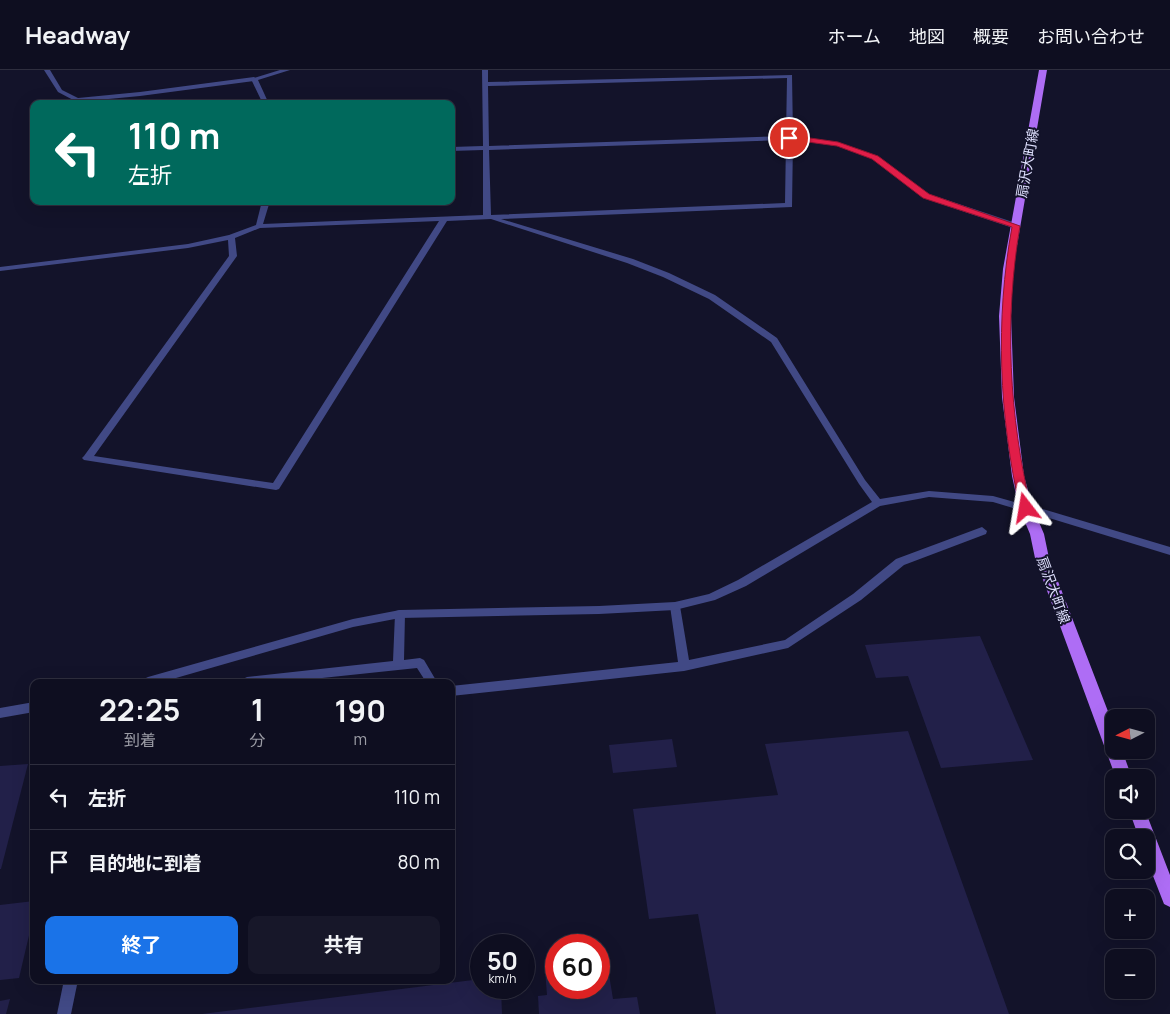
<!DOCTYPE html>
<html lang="ja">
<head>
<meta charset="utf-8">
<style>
  body { margin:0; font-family:Manrope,"Noto Sans JP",sans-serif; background:#171729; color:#f1f3f6; height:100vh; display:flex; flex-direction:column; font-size:19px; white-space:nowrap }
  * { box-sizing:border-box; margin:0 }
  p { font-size:16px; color:#9b9ca5 }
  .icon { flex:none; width:28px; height:28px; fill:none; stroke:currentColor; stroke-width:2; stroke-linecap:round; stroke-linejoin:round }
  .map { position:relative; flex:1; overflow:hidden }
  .panel { position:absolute; left:30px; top:609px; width:425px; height:305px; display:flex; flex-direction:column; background:#0e0e20; border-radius:10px; box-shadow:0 5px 20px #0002,0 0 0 1px #2e2e3e }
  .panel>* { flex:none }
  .top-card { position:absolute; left:30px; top:30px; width:425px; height:105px; border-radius:10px; box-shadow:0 5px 20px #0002,0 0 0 1px #2e2e3e; background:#00695c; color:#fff; overflow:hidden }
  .needle { width:32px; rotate:264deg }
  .controls { position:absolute; left:1105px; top:639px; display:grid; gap:10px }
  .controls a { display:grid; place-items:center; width:50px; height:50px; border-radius:10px; background:#0e0e20; box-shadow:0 5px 20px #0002,0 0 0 1px #2e2e3e; font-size:25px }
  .speed { position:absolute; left:470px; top:864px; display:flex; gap:10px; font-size:25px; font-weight:700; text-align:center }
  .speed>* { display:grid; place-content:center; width:65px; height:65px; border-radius:50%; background:#0e0e20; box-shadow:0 5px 20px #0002,0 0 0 1px #2e2e3e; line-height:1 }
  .speed small { font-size:12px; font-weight:400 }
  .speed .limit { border:8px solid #d22; background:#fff; color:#111 }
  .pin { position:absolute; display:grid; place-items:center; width:42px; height:42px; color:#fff; margin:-21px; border:2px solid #fff; border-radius:50%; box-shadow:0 1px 5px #0007 }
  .me { position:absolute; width:55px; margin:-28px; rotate:346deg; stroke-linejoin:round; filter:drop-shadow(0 0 4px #0008) }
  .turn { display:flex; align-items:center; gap:18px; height:105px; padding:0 15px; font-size:22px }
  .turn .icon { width:65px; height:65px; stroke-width:2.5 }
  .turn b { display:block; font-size:35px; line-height:42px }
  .eta { display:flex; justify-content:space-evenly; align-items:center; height:85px; text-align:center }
  .eta b { font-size:30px; font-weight:700; line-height:35px }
  .button { display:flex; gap:10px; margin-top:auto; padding:10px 15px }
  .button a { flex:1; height:58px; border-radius:10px; background:#1a73e8; color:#fff; font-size:20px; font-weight:700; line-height:58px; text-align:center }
  .button a+a { background:#171729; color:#f1f3f6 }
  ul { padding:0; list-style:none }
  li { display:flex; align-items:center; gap:15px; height:65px; padding:0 15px; border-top:1px solid #2e2e3e }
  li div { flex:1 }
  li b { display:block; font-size:19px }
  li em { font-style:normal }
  header { display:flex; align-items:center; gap:30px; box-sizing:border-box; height:70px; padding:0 25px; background:#0e0e20; border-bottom:1px solid #2e2e3e }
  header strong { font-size:24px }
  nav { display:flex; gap:28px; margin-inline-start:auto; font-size:18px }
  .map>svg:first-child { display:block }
  .building { fill:#222049 }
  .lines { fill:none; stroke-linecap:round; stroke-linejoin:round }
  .service { fill:#414985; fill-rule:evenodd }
  .minor { fill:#414985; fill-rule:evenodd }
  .tertiary { fill:#414985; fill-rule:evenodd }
  .primary { fill:#ae6df5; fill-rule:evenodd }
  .route { fill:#e11d48; stroke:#92132f }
  .labels { text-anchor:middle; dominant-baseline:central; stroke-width:4; stroke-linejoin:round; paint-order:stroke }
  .street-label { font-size:14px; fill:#dedffd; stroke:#13132a }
</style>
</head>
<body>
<header>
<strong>Headway</strong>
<nav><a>ホーム</a><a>地図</a><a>概要</a><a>お問い合わせ</a></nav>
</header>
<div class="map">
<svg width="1170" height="944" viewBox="0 0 1170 944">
  <rect width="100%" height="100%" fill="#13132a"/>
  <g class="building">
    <path d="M980,566L1033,690L941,698L908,606L876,608L865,575Z"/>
    <path d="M908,661L1009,944H716L698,844L649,849L633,739L778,725L765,674Z"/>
    <path d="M672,669L677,697L613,703L609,675Z"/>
    <path d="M28,694L1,799H0V696Z"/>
    <path d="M34,831V844L19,908L0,910V835Z"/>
    <path d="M607,892L613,929L637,927L640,944H539L538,926L547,925L545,900L556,898V918H599V893Z"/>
    <path d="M481,909V918H501L502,944H202Z"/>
    <path d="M10,929L6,944H0V931Z"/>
  </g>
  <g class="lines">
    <g class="service">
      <path d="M44,0H50L62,20L78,28L140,22L254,7L257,9L254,11L140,26L77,32L58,22Z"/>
      <path d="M982,457L987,461L986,464L904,495L861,530L788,578L684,601L451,626V616L678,592L670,536L671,533H679L680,536L689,590L785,570L853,524L896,489Z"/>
      <path d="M400,540L404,541L405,544L404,590L420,588L424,590L437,612H426L417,598L284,612H241L243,609L247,607L393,591L395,544L396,541Z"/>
      <path d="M64,910H78L71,944H57Z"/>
    </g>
    <g class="minor">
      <path d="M280,0H290L258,10L269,34H263L251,9Z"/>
      <path d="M482,0H488V12L792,5L793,66L838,72L877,87L929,124L1019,154V158H1013L923,128L873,89L837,76L793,70L792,137L501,149L633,189L669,203L715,225L777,268L865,410L880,429L929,421L993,426L1029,436L1031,438L1029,440L1026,442L993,432L929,427L880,436L746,516L715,530L675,540L599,544L400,548L353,557L162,612H143L144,609L148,607L353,549L400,540L599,536L675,532L709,524L738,510L872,432L859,414L771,272L709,229L663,207L627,193L491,149L447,151L279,419L276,420L84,390L82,388L84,386L229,186L228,170L188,178L0,201V197L188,174L229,165L256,155L262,131H270L263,154L483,145V80L451,81V77L483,76ZM787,8L786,66L489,76L488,16ZM786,70L785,133L491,145L489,80ZM439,151L273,413L94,386L237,186L235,168L260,158Z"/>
      <path d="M34,632V642L0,648V638Z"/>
    </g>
    <path class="tertiary" d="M1026,434L1170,477V485L1023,440L1021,438Z"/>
    <g class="primary">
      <path d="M1039,0H1047L1013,199L1011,246L1014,327L1024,406L1033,438L1044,464L1049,488L1114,657V680H1122L1132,708H1116L1035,488L1030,464L1019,438L1012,406L1002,327L999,246L1003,199Z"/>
      <path d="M1129,740H1145L1170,805V837L1164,834L1146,788V768H1139Z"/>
    </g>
  </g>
  <path class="route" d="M789,65L838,72L878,86L929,124L1020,156C1004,249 1009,346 1031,438L1030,441H1022L1020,438C999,346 995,250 1012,157L923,128L872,89L837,76L786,69V66Z"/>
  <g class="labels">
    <g class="street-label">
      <text transform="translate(1027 93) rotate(-80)">扇沢大町線</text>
      <text transform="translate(1054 520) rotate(70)">扇沢大町線</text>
    </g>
  </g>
</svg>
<div class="controls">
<a><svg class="needle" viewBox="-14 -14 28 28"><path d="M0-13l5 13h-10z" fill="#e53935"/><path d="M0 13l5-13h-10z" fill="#9b9ca5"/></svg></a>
<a><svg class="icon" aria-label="sound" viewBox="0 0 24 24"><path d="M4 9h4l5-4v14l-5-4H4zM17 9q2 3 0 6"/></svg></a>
<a><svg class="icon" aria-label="search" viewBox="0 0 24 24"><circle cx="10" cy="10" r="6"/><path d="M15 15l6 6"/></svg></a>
<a>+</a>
<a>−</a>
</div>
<div class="speed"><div>50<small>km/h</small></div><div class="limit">60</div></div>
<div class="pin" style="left:789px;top:68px;background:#d93025"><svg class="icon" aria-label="arrive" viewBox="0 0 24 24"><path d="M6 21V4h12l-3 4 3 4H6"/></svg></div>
<svg class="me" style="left:1026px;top:438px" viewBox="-20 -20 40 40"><path d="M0-17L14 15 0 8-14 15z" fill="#e11d48" stroke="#fff" stroke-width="4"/></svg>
<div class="top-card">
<div class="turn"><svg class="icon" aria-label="left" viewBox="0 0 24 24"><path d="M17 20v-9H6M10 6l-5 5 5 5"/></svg><div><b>110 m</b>左折</div></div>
</div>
<section class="panel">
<div class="eta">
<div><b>22:25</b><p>到着</p></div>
<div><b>1</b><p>分</p></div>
<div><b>190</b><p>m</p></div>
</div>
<ul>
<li><svg class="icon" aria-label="left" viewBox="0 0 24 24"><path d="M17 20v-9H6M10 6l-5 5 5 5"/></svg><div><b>左折</b></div><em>110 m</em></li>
<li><svg class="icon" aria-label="arrive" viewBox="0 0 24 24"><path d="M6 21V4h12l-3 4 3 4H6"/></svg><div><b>目的地に到着</b></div><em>80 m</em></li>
</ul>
<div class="button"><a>終了</a><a>共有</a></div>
</section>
</div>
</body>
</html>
